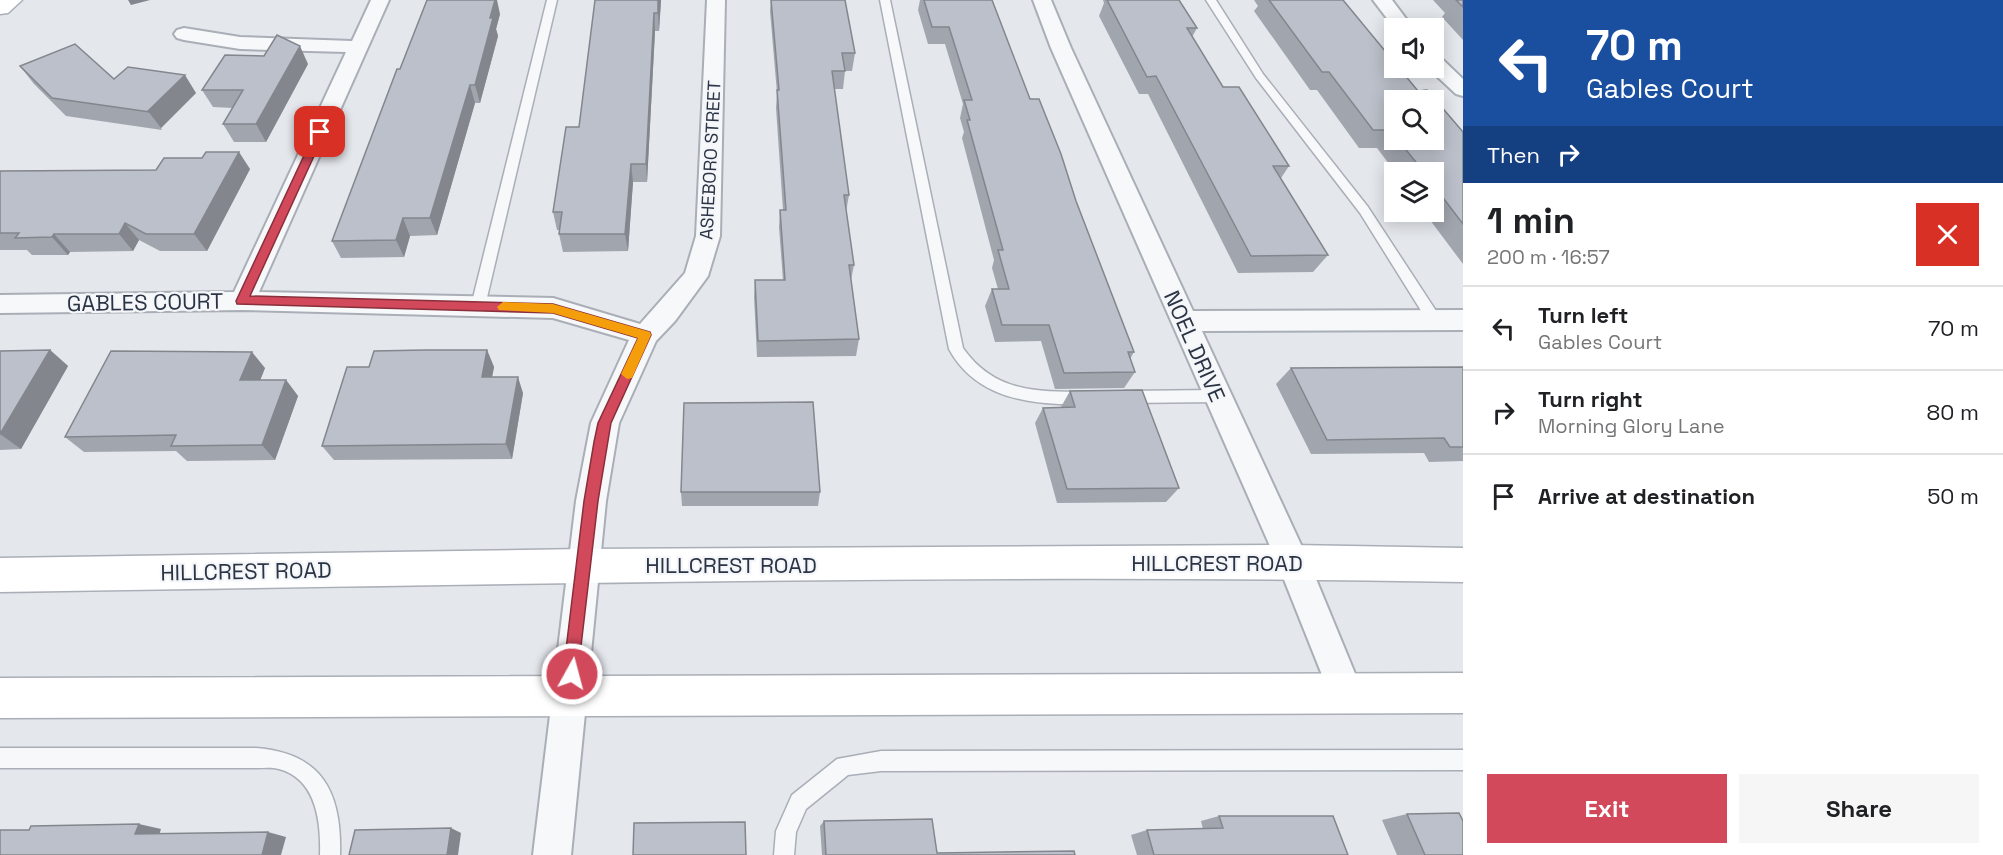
<!DOCTYPE html>
<html lang="en">
<head>
<meta charset="utf-8">
<style>
  body { margin:0; font-family:"Space Grotesk",sans-serif; background:#f6f6f6; color:#202124; height:100vh; display:flex; flex-direction:column; font-size:22px; white-space:nowrap }
  * { box-sizing:border-box; margin:0 }
  p { font-size:20px; color:#757577 }
  .icon { flex:none; width:33px; height:33px; fill:none; stroke:currentColor; stroke-width:2; stroke-linecap:round; stroke-linejoin:round }
  .map { position:relative; flex:1; overflow:hidden }
  .drawer { display:flex; flex-direction:column; background:#fff; width:540px }
  .drawer>* { flex:none }
  .hud { background:#1a4fa0; color:#fff; overflow:hidden }
  .buttons { position:absolute; left:1384px; top:18px; display:grid; gap:12px }
  .buttons a { display:grid; place-items:center; width:60px; height:60px; border-radius:0px; background:#fff; box-shadow:0 3px 15px #0003; font-size:30px }
  .pin { position:absolute; display:grid; place-items:center; width:51px; height:51px; color:#fff; margin:-26px; border-radius:12px; box-shadow:0 3px 9px #0006 }
  .me { position:absolute; width:66px; margin:-33px; rotate:7deg; stroke-linejoin:round; filter:drop-shadow(0 0 4px #0008) }
  .turn { display:flex; align-items:center; gap:21px; height:126px; padding:0 24px; font-size:27px }
  .turn .icon { width:78px; height:78px; stroke-width:2.5 }
  .turn b { display:block; font-size:42px; line-height:51px }
  .then { display:flex; align-items:center; height:57px; padding:0 24px; background:#0003; gap:12px; font-size:22px }
  .round { display:grid; place-items:center; flex:none; width:63px; height:63px; border-radius:0px; background:#f6f6f6 }
  .summary { display:flex; align-items:center; justify-content:space-between; height:102px; padding:0 24px }
  h1 { font-size:36px; font-weight:700; line-height:45px }
  .action { display:flex; gap:12px; margin-top:auto; padding:12px 24px }
  .action a { flex:1; height:69px; border-radius:0px; background:#d1495b; color:#fff; font-size:24px; font-weight:700; line-height:69px; text-align:center }
  .action a+a { background:#f6f6f6; color:#202124 }
  ul { padding:0; list-style:none }
  li { display:flex; align-items:center; gap:18px; height:84px; padding:0 24px; border-top:2px solid #e0e0e0 }
  li div { flex:1 }
  li b { display:block; font-size:22px }
  li em { font-style:normal }
  main { display:flex; flex:1; min-height:0 }
  .map>svg:first-child { display:block }
  .lines { fill:none; stroke-linecap:round; stroke-linejoin:round }
  .service-casing { stroke:#a9aeb7; stroke-width:3 }
  .minor-casing { stroke:#a9aeb7; stroke-width:4 }
  .secondary-casing { stroke:#a9aeb7; stroke-width:3 }
  .service { fill:#f7f8fa; fill-rule:evenodd }
  .minor { fill:#f7f8fa; fill-rule:evenodd }
  .secondary { fill:#fff; fill-rule:evenodd }
  .wall { fill:#a1a5ae; fill-rule:evenodd }
  .shaded-wall { fill:#83868d }
  .building { fill:#bbc0ca; stroke:#83868d; stroke-width:1.5 }
  .route { fill:#d1495b; stroke:#882f3b; stroke-width:1.5 }
  .slow { fill:#f59e0b }
  .labels { text-anchor:middle; dominant-baseline:central; stroke-width:4.5; stroke-linejoin:round; paint-order:stroke }
  .far-street-label { font-size:18px; fill:#2b3445; stroke:#f4f6f9 }
  .street-label { font-size:22px; fill:#2b3445; stroke:#f4f6f9 }
</style>
</head>
<body>
<main>
<div class="map">
<svg width="1463" height="855" viewBox="0 0 1463 855">
  <rect width="100%" height="100%" fill="#e4e7ec"/>
  <g class="lines">
    <defs>
      <g id="service">
        <path d="M547,0H557L485,306L478,311L471,306Z"/>
        <path d="M880,0H890L963,348C994,392 1036,392 1086,392L1091,394L1093,398L1091,402C1081,406 1069,404 1059,404C1014,402 972,391 949,349Z"/>
        <path d="M1206,0H1216L1263,74L1368,207L1440,317L1442,321L1440,325H1430L1360,213L1256,78Z"/>
        <path d="M1218,390L1223,392L1225,396L1223,400L1218,402L1125,403L1120,401L1118,397L1120,393L1125,391Z"/>
        <path d="M0,748H256C322,753 342,792 340,855H320C321,823 317,779 279,769C272,767 264,768 256,768H0Z"/>
        <path d="M1463,750V770L881,771L848,775L806,809L796,832L794,855H774L776,831L792,795L837,759L881,751Z"/>
      </g>
      <g id="minor">
        <path d="M371,0H389L259,292L553,298L640,324L685,273L696,236L707,0H725L720,236L708,276L675,321L656,341L619,423L606,501L571,855H533L576,501L591,423L629,340L553,318L242,310L0,313V295L234,292L346,52L240,49L184,40L177,38L174,34L177,30L184,28L240,37L352,41Z"/>
        <path d="M1033,0H1051L1071,48L1193,311L1463,310V330L1202,331L1309,562L1363,693L1358,705L1346,710L1334,705L1277,562L1051,48Z"/>
        <path d="M1373,0H1392L1413,28L1395,29Z"/>
        <path d="M1434,56L1441,58L1463,79V96L1456,94L1428,68H1434Z"/>
      </g>
      <g id="secondary">
        <path d="M0,0H22L8,13L0,14Z"/>
        <path d="M1293,545L1463,548V582C976,573 487,585 0,592V558L583,549Z"/>
        <path d="M1463,673V713L0,718V678Z"/>
      </g>
    </defs>
    <use href="#service" class="service-casing"/>
    <use href="#minor" class="minor-casing"/>
    <use href="#secondary" class="secondary-casing"/>
    <use href="#service" class="service"/>
    <use href="#minor" class="minor"/>
    <use href="#secondary" class="secondary"/>
  </g>
  <g class="wall">
    <path d="M595,0H661L659,31H655L647,182H633L628,251L563,252L559,234L560,230H557L553,212L579,127Z"/>
    <path d="M771,0H845L855,53L852,71H845L843,89H834L849,195L846,212L854,265L851,280L859,339L856,356L757,357L754,297L755,280H783L779,227L780,210H783L776,108L777,93L770,11Z"/>
    <path d="M920,0H992L1030,99L1076,201L1134,352L1130,359L1135,372L1124,388L1055,389L1041,341L995,342L985,306L992,289H998L992,268L994,260L962,138L964,132L960,118L963,104L945,44H928L918,10Z"/>
    <path d="M1103,0H1179L1197,28L1192,37L1223,87L1289,166L1281,178L1328,255L1313,272L1238,273L1148,94H1139L1099,16L1104,3Z"/>
    <path d="M1254,0H1343L1418,91L1463,132V264L1424,212H1434V172H1395L1377,148H1359L1317,90H1310L1254,11L1258,6ZM1395,100L1434,140H1395Z"/>
    <path d="M1433,0H1463V40L1442,17L1445,13Z"/>
    <path d="M500,14L496,29L498,36L480,103H475L437,235L410,236L404,257L341,258L332,241Z"/>
    <path d="M308,64L266,142H234L223,124L233,108L213,107L202,90Z"/>
    <path d="M20,66L114,79L196,93L161,128L162,130L66,116L34,84Z"/>
    <path d="M250,169L207,251H160L139,240L133,251L70,252L68,255H32L27,250H0V171Z"/>
    <path d="M50,350L68,366L21,449L0,450V351Z"/>
    <path d="M487,350L494,367L492,377L523,393L512,459L334,460L322,446L369,367Z"/>
    <path d="M1463,367V461L1429,462L1424,453L1311,454L1276,384L1291,368Z"/>
    <path d="M265,368L260,380H286L298,396L275,460L187,461L176,451L84,452L65,437Z"/>
    <path d="M1070,391L1179,488L1166,502L1057,503L1035,423L1043,408L1061,407Z"/>
    <path d="M681,492H820L818,506H682Z"/>
    <path d="M1407,814L1463,855H1397L1382,820Z"/>
    <path d="M1219,816L1348,855H1137L1131,835L1147,830L1203,829L1201,821Z"/>
    <path d="M824,821L937,853L1075,855H822L820,826Z"/>
  </g>
  <g class="shaded-wall">
    <path d="M128,0H150L131,5Z"/>
    <path d="M495,0H497L500,14L496,29L498,36L480,103L475,85L490,18Z"/>
    <path d="M658,0H661L659,31L658,13Z"/>
    <path d="M654,13L655,31L647,182L646,164Z"/>
    <path d="M300,46L308,64L266,142L256,124Z"/>
    <path d="M185,75L196,93L161,128L148,111Z"/>
    <path d="M470,85L475,103L437,235L430,218Z"/>
    <path d="M239,152L250,169L207,251L194,234Z"/>
    <path d="M631,164L633,182L628,251L625,234Z"/>
    <path d="M403,218L410,236L404,257L396,240Z"/>
    <path d="M125,223L139,240L133,251L119,234Z"/>
    <path d="M54,234L70,252L68,255L52,237Z"/>
    <path d="M50,350L68,366L21,449L0,434Z"/>
    <path d="M487,350L494,367L489,393L482,377Z"/>
    <path d="M252,352L265,368L254,396L240,380Z"/>
    <path d="M518,377L523,393L512,459L506,444Z"/>
    <path d="M286,380L298,396L275,460L262,445Z"/>
    <path d="M139,824L161,829L158,839L135,834Z"/>
    <path d="M451,828L461,833L458,855H447Z"/>
    <path d="M268,832L286,837L281,855H262Z"/>
  </g>
  <g class="building">
    <path d="M427,0H495L490,18H493L475,85H470L430,218H403L396,240L332,241L397,69H400Z"/>
    <path d="M595,0H658V13H654L646,164H631L625,234H559L562,212H553L566,127H579Z"/>
    <path d="M771,0H845L855,53H842L845,71H832L849,195H844L854,265H849L859,339L758,341L755,280H785L780,210H786L777,90H779Z"/>
    <path d="M924,0H992L1030,99H1039L1061,154L1076,201L1134,352H1128L1135,372L1064,373L1049,325H1002L992,289H1009L998,250H1003L967,120H970L964,100H972L949,27H932Z"/>
    <path d="M1107,0H1179L1197,28H1187L1223,87H1239L1289,166H1273L1328,255L1251,256L1156,76L1147,77Z"/>
    <path d="M1269,0H1343L1395,63V68H1399L1418,91L1427,90L1463,132V224L1434,186V172H1424L1398,140H1434V100H1395V135L1391,130H1373L1329,72H1322Z"/>
    <path d="M1456,0H1463V7Z"/>
    <path d="M277,35L300,46L256,124H223L243,90H202L225,55L264,56Z"/>
    <path d="M75,44L114,79L128,67L185,75L148,111L150,112L52,98L20,66Z"/>
    <path d="M206,152H239L194,234H146L125,223L119,234H54L52,237L15,238L19,233H0V171L156,170L164,158H202Z"/>
    <path d="M50,350L0,434V351Z"/>
    <path d="M425,350H487L482,377H518L506,444L322,446L347,367H369L374,351Z"/>
    <path d="M111,351L252,352L240,380H286L262,445L171,446L176,435L65,437Z"/>
    <path d="M1463,367V447H1450L1444,438L1327,440L1291,368Z"/>
    <path d="M1142,390L1179,488L1067,489L1043,408L1075,407L1070,391Z"/>
    <path d="M813,402L820,492H681L684,403Z"/>
    <path d="M1459,813L1463,821V855H1425L1407,814Z"/>
    <path d="M1219,816H1333L1348,855H1154L1147,830L1223,828Z"/>
    <path d="M932,819L937,853L1074,851L1075,855H826L824,821Z"/>
    <path d="M745,822L746,855H633L634,823Z"/>
    <path d="M139,824L135,834L268,832L262,855H0V830H29L31,826Z"/>
    <path d="M451,828L447,855H349L355,830Z"/>
  </g>
  <path class="route" d="M320,128L325,132L250,296L553,304L650,332L651,335L611,423L598,501L577,680L572,683L566,680L563,674L584,501L594,442L598,423L638,338L553,313L237,304L236,301L315,132Z"/>
  <path class="slow" d="M503,302L553,304L650,332L651,335L632,378L627,379L621,374L638,338L553,313L499,310L497,307Z"/>
  <g class="labels">
    <g class="far-street-label">
      <text transform="translate(710 160) rotate(-87)">ASHEBORO STREET</text>
    </g>
    <g class="street-label">
      <text transform="translate(145 302) rotate(-1)">GABLES COURT</text>
      <text transform="translate(1195 346) rotate(66)">NOEL DRIVE</text>
      <text x="1217" y="563">HILLCREST ROAD</text>
      <text x="731" y="565">HILLCREST ROAD</text>
      <text transform="translate(246 571) rotate(-1)">HILLCREST ROAD</text>
    </g>
  </g>
</svg>
<div class="buttons">
<a><svg class="icon" aria-label="sound" viewBox="0 0 24 24"><path d="M4 9h4l5-4v14l-5-4H4zM17 9q2 3 0 6"/></svg></a>
<a><svg class="icon" aria-label="search" viewBox="0 0 24 24"><circle cx="10" cy="10" r="6"/><path d="M15 15l6 6"/></svg></a>
<a><svg class="icon" aria-label="layers" viewBox="0 0 24 24"><path d="M12 4l9 5-9 5-9-5zM3 14l9 5 9-5"/></svg></a>
</div>
<div class="pin" style="left:320px;top:132px;background:#d93025"><svg class="icon" aria-label="arrive" viewBox="0 0 24 24"><path d="M6 21V4h12l-3 4 3 4H6"/></svg></div>
<svg class="me" style="left:572px;top:674px" viewBox="-20 -20 40 40"><circle r="17" fill="#d1495b" stroke="#fff" stroke-width="3"/><path d="M0-11L8 9 0 5-8 9z" fill="#fff"/></svg>
</div>
<section class="drawer">
<div class="hud">
<div class="turn"><svg class="icon" aria-label="left" viewBox="0 0 24 24"><path d="M17 20v-9H6M10 6l-5 5 5 5"/></svg><div><b>70 m</b>Gables Court</div></div>
<div class="then">Then<svg class="icon" aria-label="right" viewBox="0 0 24 24"><path d="M7 20v-9h11M14 6l5 5-5 5"/></svg></div>
</div>
<div class="summary"><div><h1>1 min</h1><p>200 m · 16:57</p></div><a class="round" style="background:#d93025;color:#fff"><svg class="icon" aria-label="close" viewBox="0 0 24 24"><path d="M6 6l12 12M18 6L6 18"/></svg></a></div>
<ul>
<li><svg class="icon" aria-label="left" viewBox="0 0 24 24"><path d="M17 20v-9H6M10 6l-5 5 5 5"/></svg><div><b>Turn left</b><p>Gables Court</p></div><em>70 m</em></li>
<li><svg class="icon" aria-label="right" viewBox="0 0 24 24"><path d="M7 20v-9h11M14 6l5 5-5 5"/></svg><div><b>Turn right</b><p>Morning Glory Lane</p></div><em>80 m</em></li>
<li><svg class="icon" aria-label="arrive" viewBox="0 0 24 24"><path d="M6 21V4h12l-3 4 3 4H6"/></svg><div><b>Arrive at destination</b></div><em>50 m</em></li>
</ul>
<div class="action"><a>Exit</a><a>Share</a></div>
</section>
</main>
</body>
</html>
